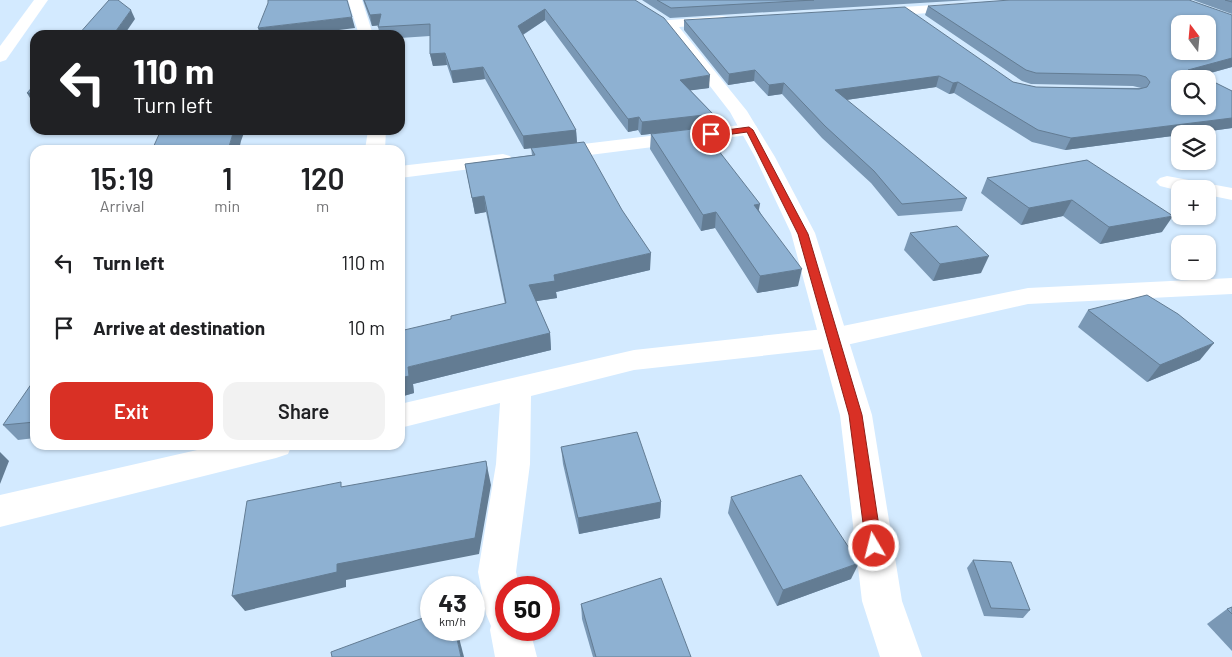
<!DOCTYPE html>
<html lang="en">
<head>
<meta charset="utf-8">
<style>
  body { margin:0; font-family:Barlow,sans-serif; background:#f2f2f2; color:#202124; height:100vh; display:flex; flex-direction:column; font-size:19px; white-space:nowrap }
  * { box-sizing:border-box; margin:0 }
  p { font-size:16px; color:#757577 }
  .icon { flex:none; width:28px; height:28px; fill:none; stroke:currentColor; stroke-width:2; stroke-linecap:round; stroke-linejoin:round }
  .map { position:relative; flex:1; overflow:hidden }
  .sheet { position:absolute; left:30px; top:145px; width:375px; height:305px; display:flex; flex-direction:column; background:#fff; border-radius:15px; box-shadow:0 1px 4px #0004 }
  .sheet>* { flex:none }
  .hud { position:absolute; left:30px; top:30px; width:375px; height:105px; border-radius:15px; box-shadow:0 1px 4px #0004; background:#202124; color:#fff; overflow:hidden }
  .needle { width:32px; rotate:344deg }
  .tools { position:absolute; left:1171px; top:15px; display:grid; gap:10px }
  .tools a { display:grid; place-items:center; width:45px; height:45px; border-radius:10px; background:#fff; box-shadow:0 1px 4px #0004; font-size:25px }
  .speed { position:absolute; left:420px; top:576px; display:flex; gap:10px; font-size:25px; font-weight:700; text-align:center }
  .speed>* { display:grid; place-content:center; width:65px; height:65px; border-radius:50%; background:#fff; box-shadow:0 1px 4px #0004; line-height:1 }
  .speed small { font-size:12px; font-weight:400 }
  .speed .limit { border:8px solid #d22; background:#fff; color:#111 }
  .pin { position:absolute; display:grid; place-items:center; width:42px; height:42px; color:#fff; margin:-21px; border:2px solid #fff; border-radius:50%; box-shadow:0 1px 5px #0007 }
  .me { position:absolute; width:55px; margin:-28px; rotate:352deg; stroke-linejoin:round; filter:drop-shadow(0 0 4px #0008) }
  .turn { display:flex; align-items:center; gap:18px; height:105px; padding:0 20px; font-size:22px }
  .turn .icon { width:65px; height:65px; stroke-width:2.5 }
  .turn b { display:block; font-size:35px; line-height:42px }
  .eta { display:flex; justify-content:space-evenly; align-items:center; height:85px; text-align:center }
  .eta b { font-size:30px; font-weight:600; line-height:35px }
  .action { display:flex; gap:10px; margin-top:auto; padding:10px 20px }
  .action a { flex:1; height:58px; border-radius:15px; background:#d93025; color:#fff; font-size:20px; font-weight:600; line-height:58px; text-align:center }
  .action a+a { background:#f2f2f2; color:#202124 }
  ul { padding:0; list-style:none }
  li { display:flex; align-items:center; gap:15px; height:65px; padding:0 20px }
  li div { flex:1 }
  li b { display:block; font-size:19px }
  li em { font-style:normal }
  .map>svg:first-child { display:block }
  .lines { fill:none; stroke-linecap:round; stroke-linejoin:round }
  .minor { fill:#fff; fill-rule:evenodd }
  .secondary { fill:#fff; fill-rule:evenodd }
  .wall { fill:#7a98b5 }
  .shaded-wall { fill:#637c93 }
  .building { fill:#8eb1d2; stroke:#637c93; fill-rule:evenodd }
  .route { fill:#d93025; stroke:#8d1f18 }
</style>
</head>
<body>
<div class="map">
<svg width="1232" height="657" viewBox="0 0 1232 657">
  <rect width="100%" height="100%" fill="#d3eaff"/>
  <g class="lines">
    <g class="minor">
      <path d="M34,0H48L6,60L0,62V46Z"/>
      <path d="M348,0H362L373,35H359Z"/>
      <path d="M749,124L756,126L758,130L756,134L550,160L543,158L540,154L543,150L550,148Z"/>
      <path d="M368,130H386L385,150H365Z"/>
      <path d="M503,154L510,156L513,160L510,164L400,178V166Z"/>
      <path d="M1167,176L1232,188V200L1208,195V189H1180V191L1160,186L1156,182L1160,178Z"/>
      <path d="M1232,278V294L1028,304L833,348L634,370L531,396L530,464L516,572L520,588H506V630H530L537,657H495L490,630L491,626L486,614L478,572L496,464L500,403L400,428V404L634,350L833,328L1028,288Z"/>
      <path d="M219,445H292L288,454L276,458L0,527V495Z"/>
    </g>
    <g class="secondary">
      <path d="M964,3L969,4L971,7L969,10L873,17L866,13L873,9Z"/>
      <path d="M722,16L727,17L729,20L727,23L679,27L747,111L775,157L815,233L872,415L902,601L922,657H880L862,601L840,415L791,233L755,157L730,112L662,24L664,21L669,20Z"/>
    </g>
  </g>
  <g class="wall">
    <path d="M363,0H635L709,88L690,90L713,114L711,127L641,135L638,130L628,132L545,20L523,35L576,130L577,143L650,270L556,292L557,298L536,301L550,333L551,350L413,384L414,393L400,397L451,319L505,304L486,212L475,214L465,164L532,155L531,148L524,149L485,79L453,83L447,65L433,66L430,54V36L400,38V35H380L378,27L379,25L372,26Z"/>
    <path d="M642,0H970L670,18Z"/>
    <path d="M1193,0H1232V14Z"/>
    <path d="M928,6L1232,15V67L1200,76L1232,91V128L1189,134H1180V135L1065,150L1032,142L954,93L949,94L936,87L846,100L967,198L962,211L898,216L871,183L822,138L782,94L768,96L754,81L728,85L684,30V20L1013,82L1036,87L1141,88L1133,86L1031,84L1022,81L925,15Z"/>
    <path d="M651,134L759,210L798,286L757,293L715,228L701,231L650,149Z"/>
    <path d="M1087,160L1162,232L1100,244L1063,216L1021,225L981,193L987,178Z"/>
    <path d="M910,233L981,273L933,281L904,250Z"/>
    <path d="M1088,310L1200,360L1147,382L1078,327Z"/>
    <path d="M35,382V438L18,440L3,425Z"/>
    <path d="M561,447L661,502L660,518L579,534L563,464Z"/>
    <path d="M731,497L851,579L777,606L728,513Z"/>
    <path d="M973,560L1030,610L1023,618L984,616L967,568Z"/>
    <path d="M581,604L691,657H593L582,619Z"/>
    <path d="M1232,607V651L1207,624L1227,609Z"/>
  </g>
  <g class="shaded-wall">
    <path d="M545,9V20L519,37L518,26Z"/>
    <path d="M131,10L135,19L124,35H113Z"/>
    <path d="M381,14L384,25L372,26L370,15Z"/>
    <path d="M352,17L355,28L299,35H260L258,28Z"/>
    <path d="M445,53L447,65L433,66L430,54Z"/>
    <path d="M1232,58V67L1188,79V70Z"/>
    <path d="M483,67L485,79L453,83L451,71Z"/>
    <path d="M755,70L754,81L728,85L729,74Z"/>
    <path d="M710,75L709,88L679,92L680,80Z"/>
    <path d="M939,76L936,87L832,102L835,90Z"/>
    <path d="M958,82L954,93L949,94L953,83Z"/>
    <path d="M784,83L782,94L768,96L769,85Z"/>
    <path d="M27,93H35V103H33Z"/>
    <path d="M713,114L711,127L641,135L642,122Z"/>
    <path d="M639,117L638,130L628,132V119Z"/>
    <path d="M1232,118V128L1189,134H1180V135L1065,150L1071,138Z"/>
    <path d="M234,130H245L241,141L239,150H228Z"/>
    <path d="M576,130L577,143L524,149L523,136Z"/>
    <path d="M484,196L486,212L475,214L472,198Z"/>
    <path d="M1072,200L1063,216L1021,225L1029,208Z"/>
    <path d="M760,204L757,220L754,205Z"/>
    <path d="M716,212L715,228L701,231L703,215Z"/>
    <path d="M1173,216L1162,232L1100,244L1109,227Z"/>
    <path d="M651,253L650,270L556,292L557,298L531,302L529,285L554,275Z"/>
    <path d="M989,256L981,273L933,281L940,264Z"/>
    <path d="M802,269L798,286L757,293L760,276Z"/>
    <path d="M550,333L551,350L413,384L414,393L400,397V378L408,367Z"/>
    <path d="M1214,343L1200,360L1147,382L1160,365Z"/>
    <path d="M0,452L9,461L0,484Z"/>
    <path d="M486,461L491,485L479,554L346,580V587L245,611L232,596L337,564Z"/>
    <path d="M661,502L660,518L579,534L578,518Z"/>
    <path d="M859,563L851,579L777,606L783,590Z"/>
    <path d="M455,630H457L464,657H461Z"/>
  </g>
  <g class="building">
    <path d="M109,0H118L131,10L113,35H78Z"/>
    <path d="M268,0H347L352,17L258,28L268,3Z"/>
    <path d="M364,0H635L664,18L710,75L680,80L713,114L642,122L639,117L628,119L545,9L518,26L576,130L523,136L483,67L451,71L445,53L430,54V24L378,27L381,14L370,15Z"/>
    <path d="M657,0H814L671,8Z"/>
    <path d="M1010,0H1189L1232,15V58L1188,70L1207,79H1180V106H1208V79L1232,91V118L1071,138L1038,130L958,82L953,83L939,76L835,90L967,198L902,204L874,171L825,126L784,83L769,85L755,70L729,74L684,20L905,7L1013,82L1036,87L1139,89L1147,87L1150,82L1146,77L1139,75L1036,73L1026,70L928,6ZM1180,24H1208V51H1180Z"/>
    <path d="M1225,0H1232V2Z"/>
    <path d="M35,84V93H27Z"/>
    <path d="M701,128L760,204L754,205L802,269L760,276L716,212L703,215L651,134Z"/>
    <path d="M161,130H234L228,150H152Z"/>
    <path d="M584,142L622,210L651,253L554,275L555,281L529,285L550,333L408,367L409,376L400,378V331L451,319V316L506,303L484,196L472,198L465,164L535,155L531,148Z"/>
    <path d="M1087,160L1173,216L1109,227L1072,200L1029,208L987,178Z"/>
    <path d="M957,226L989,256L940,264L910,233Z"/>
    <path d="M1147,295L1178,314L1214,343L1160,365L1088,310Z"/>
    <path d="M35,382V422L3,425L32,383Z"/>
    <path d="M637,432L661,502L578,518L561,447Z"/>
    <path d="M486,461L487,468L475,538L337,564V572L232,596L247,501L341,482V487Z"/>
    <path d="M801,475L859,563L783,590L731,497Z"/>
    <path d="M973,560L1011,562L1030,610L991,608Z"/>
    <path d="M661,578L691,657H596L581,604Z"/>
    <path d="M1232,607V614L1227,609Z"/>
    <path d="M431,615V630H455L461,657H332L331,652Z"/>
  </g>
  <path class="route" d="M749,127L753,130L808,234L862,415L882,546L879,551L874,553L869,551L866,546L849,415L798,234L747,132L711,137L707,134L711,132Z"/>
</svg>
<div class="tools">
<a><svg class="needle" viewBox="-14 -14 28 28"><path d="M0-13l5 13h-10z" fill="#e53935"/><path d="M0 13l5-13h-10z" fill="#757577"/></svg></a>
<a><svg class="icon" aria-label="search" viewBox="0 0 24 24"><circle cx="10" cy="10" r="6"/><path d="M15 15l6 6"/></svg></a>
<a><svg class="icon" aria-label="layers" viewBox="0 0 24 24"><path d="M12 4l9 5-9 5-9-5zM3 14l9 5 9-5"/></svg></a>
<a>+</a>
<a>−</a>
</div>
<div class="speed"><div>43<small>km/h</small></div><div class="limit">50</div></div>
<div class="pin" style="left:711px;top:134px;background:#d93025"><svg class="icon" aria-label="arrive" viewBox="0 0 24 24"><path d="M6 21V4h12l-3 4 3 4H6"/></svg></div>
<svg class="me" style="left:874px;top:546px" viewBox="-20 -20 40 40"><circle r="17" fill="#d93025" stroke="#fff" stroke-width="3"/><path d="M0-11L8 9 0 5-8 9z" fill="#fff"/></svg>
<div class="hud">
<div class="turn"><svg class="icon" aria-label="left" viewBox="0 0 24 24"><path d="M17 20v-9H6M10 6l-5 5 5 5"/></svg><div><b>110 m</b>Turn left</div></div>
</div>
<section class="sheet">
<div class="eta">
<div><b>15:19</b><p>Arrival</p></div>
<div><b>1</b><p>min</p></div>
<div><b>120</b><p>m</p></div>
</div>
<ul>
<li><svg class="icon" aria-label="left" viewBox="0 0 24 24"><path d="M17 20v-9H6M10 6l-5 5 5 5"/></svg><div><b>Turn left</b></div><em>110 m</em></li>
<li><svg class="icon" aria-label="arrive" viewBox="0 0 24 24"><path d="M6 21V4h12l-3 4 3 4H6"/></svg><div><b>Arrive at destination</b></div><em>10 m</em></li>
</ul>
<div class="action"><a>Exit</a><a>Share</a></div>
</section>
</div>
</body>
</html>
